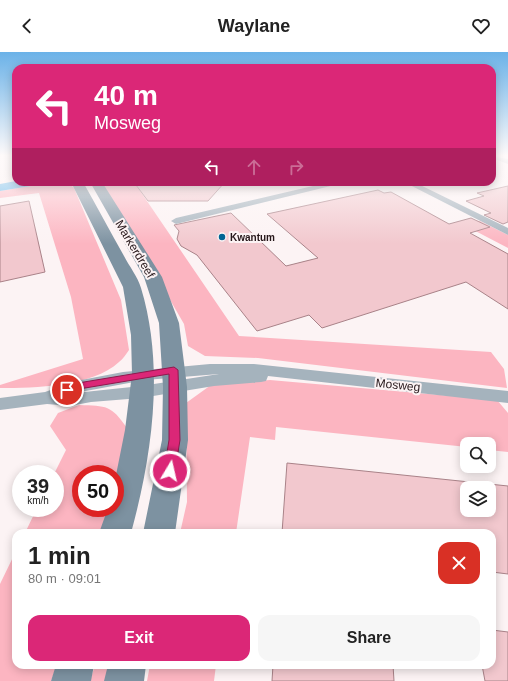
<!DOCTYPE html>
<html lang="en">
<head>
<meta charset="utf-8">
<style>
  body { margin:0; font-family:Helvetica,sans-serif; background:#f6f6f6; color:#222; height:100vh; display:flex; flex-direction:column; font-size:15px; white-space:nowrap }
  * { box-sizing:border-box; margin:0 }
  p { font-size:13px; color:#767676 }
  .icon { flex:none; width:22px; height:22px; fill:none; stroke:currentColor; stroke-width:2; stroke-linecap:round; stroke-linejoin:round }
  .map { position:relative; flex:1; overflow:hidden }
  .drawer { position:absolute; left:12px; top:477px; width:484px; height:140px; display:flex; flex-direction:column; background:#fff; border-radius:12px; box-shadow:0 2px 10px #0003 }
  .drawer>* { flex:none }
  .top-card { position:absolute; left:12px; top:12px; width:484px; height:122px; border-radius:12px; box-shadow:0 2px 10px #0003; background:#db2777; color:#fff; overflow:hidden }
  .tools { position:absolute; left:460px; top:385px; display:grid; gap:8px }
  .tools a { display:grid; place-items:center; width:36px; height:36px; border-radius:8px; background:#fff; box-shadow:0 2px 10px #0003; font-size:20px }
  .speed { position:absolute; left:12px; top:413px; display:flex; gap:8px; font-size:20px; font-weight:700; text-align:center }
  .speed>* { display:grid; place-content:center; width:52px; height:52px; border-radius:50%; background:#fff; box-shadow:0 2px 10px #0003; line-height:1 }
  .speed small { font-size:10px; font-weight:400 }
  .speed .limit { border:6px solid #d22; background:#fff; color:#111 }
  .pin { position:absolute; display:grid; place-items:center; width:34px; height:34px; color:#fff; margin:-17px; border:2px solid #fff; border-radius:50%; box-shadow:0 1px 4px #0007 }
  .me { position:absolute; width:44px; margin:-22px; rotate:9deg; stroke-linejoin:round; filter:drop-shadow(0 0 3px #0008) }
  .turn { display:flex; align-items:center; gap:14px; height:84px; padding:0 16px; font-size:18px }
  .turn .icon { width:52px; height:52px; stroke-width:2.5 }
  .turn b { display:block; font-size:28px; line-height:34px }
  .lanes { display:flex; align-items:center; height:38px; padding:0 16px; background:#0003; justify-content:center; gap:20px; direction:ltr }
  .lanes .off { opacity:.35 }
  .round { display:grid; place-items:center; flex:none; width:42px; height:42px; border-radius:12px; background:#f6f6f6 }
  .head { display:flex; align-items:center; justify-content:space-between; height:68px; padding:0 16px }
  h1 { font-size:24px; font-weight:800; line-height:30px }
  .action { display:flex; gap:8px; margin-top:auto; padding:8px 16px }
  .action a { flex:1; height:46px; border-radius:12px; background:#db2777; color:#fff; font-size:16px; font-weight:800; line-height:46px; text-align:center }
  .action a+a { background:#f6f6f6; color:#222 }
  header { display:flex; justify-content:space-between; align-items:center; height:52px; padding:0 16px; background:#fff; font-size:18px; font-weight:800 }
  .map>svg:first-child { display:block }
  .green { fill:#fcb5c1 }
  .water { fill:#4faee8 }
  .building { fill:#f2c8ce; stroke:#a98288; fill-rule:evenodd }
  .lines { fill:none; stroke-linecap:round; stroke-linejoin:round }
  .minor { fill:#a5b3bd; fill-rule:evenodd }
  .secondary { fill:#7d92a1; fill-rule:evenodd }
  .route { fill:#db2777; stroke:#8e194d }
  .poi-dot { fill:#006594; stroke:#fcf3f4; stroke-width:1.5 }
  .labels { text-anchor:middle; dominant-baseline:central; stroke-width:4; stroke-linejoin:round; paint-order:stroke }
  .far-poi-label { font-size:10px; font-weight:bold; fill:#26171a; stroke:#fcf3f4; text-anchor:start }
  .street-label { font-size:12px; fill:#26171a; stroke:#fcf3f4 }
</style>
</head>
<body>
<header><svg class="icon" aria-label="back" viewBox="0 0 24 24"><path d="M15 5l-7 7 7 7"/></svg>Waylane<svg class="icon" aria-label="heart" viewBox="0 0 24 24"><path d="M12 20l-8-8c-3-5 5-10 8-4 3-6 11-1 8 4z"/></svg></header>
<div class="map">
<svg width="508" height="629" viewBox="0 0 508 629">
  <rect width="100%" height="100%" fill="#fcf3f4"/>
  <g class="green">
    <path d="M55,130H68L74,136L121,248L129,298C126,302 123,307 119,310C92,335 35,336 0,336V333L83,307L71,245L39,141L0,146V139Z"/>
    <path d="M102,130H134L239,284L491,300L504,317L507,336L258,306L205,304L188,294L184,272Z"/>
    <path d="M469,168L480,169L508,183V196L462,172Z"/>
    <path d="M270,328L497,348L508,361V400L489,398V392H467V395L276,375L275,388L250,385L236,481H180L187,450L186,351L211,333Z"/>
    <path d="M79,353C107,354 111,353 127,376L115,453V422H81V456H114L105,481H25L37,456H55L54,422L66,398L50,374L58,361Z"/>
    <path d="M16,499V613H57L51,629H0V532Z"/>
    <path d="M95,613H112L108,629H90Z"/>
    <path d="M150,613H216L214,629H147Z"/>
  </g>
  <path class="water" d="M16,129V130H55L0,139V132Z"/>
  <g class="building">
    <path d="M157,130H225L208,149H148L136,133Z"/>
    <path d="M508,134V170L503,172L484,163L491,161L466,149L484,144L477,141Z"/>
    <path d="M378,138L384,141L391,140L449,172L471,166L490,175L470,181L508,202V257L466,230L322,276L309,263L257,279L197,203L181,194L177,187L179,179L174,173L231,161L286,214L318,206L267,162Z"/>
    <path d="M29,149L45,220L0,230V154Z"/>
    <path d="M287,411L508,434V522L492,520V481H282ZM467,436H489V458H467Z"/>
    <path d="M492,578L508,580V629H485L482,613H492Z"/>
    <path d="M273,613H393L394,629H272Z"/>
  </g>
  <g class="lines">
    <g class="minor">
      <path d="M492,104L508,107V112L492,106Z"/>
      <path d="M330,130H347L176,172L171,169L176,166Z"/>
      <path d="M404,130H414L508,176V183Z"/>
      <path d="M210,312H254L508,339V351L268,324L266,329L261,330L214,334L141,346L91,350L70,354L47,352L0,358V346L45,340L76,329L123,320ZM219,322L141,334L75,341L145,328Z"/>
    </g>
    <g class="secondary">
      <path d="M71,130H83C97,155 110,179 124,204C129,214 138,225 141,236C165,315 152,404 131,481H99L108,456H115V428L125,378L132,322L131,283L123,235Z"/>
      <path d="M90,130H102L162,225L179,271L187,335L188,388L175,481H143L162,388L163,335L159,271L144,225Z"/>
      <path d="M56,613H94L91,629H51Z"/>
      <path d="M108,613H146L144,629H104Z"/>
    </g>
  </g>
  <linearGradient id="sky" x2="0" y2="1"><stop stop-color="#6bb2e8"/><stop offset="0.54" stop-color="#fefafa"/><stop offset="1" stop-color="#fefafa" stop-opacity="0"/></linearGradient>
  <rect width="508" height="192" fill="url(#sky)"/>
  <path class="route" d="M174,315L178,318L180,388L175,419L174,422L170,424L166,422L164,419L169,388V322L79,337L67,341L62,338L63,335L78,331Z"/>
  <circle class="poi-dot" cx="222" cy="185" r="4"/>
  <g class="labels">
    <g class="far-poi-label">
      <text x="230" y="185">Kwantum</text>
    </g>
    <g class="street-label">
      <text transform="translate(135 197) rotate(59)">Markerdreef</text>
      <text transform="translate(398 333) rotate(6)">Mosweg</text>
    </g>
  </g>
</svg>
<div class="tools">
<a><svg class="icon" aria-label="search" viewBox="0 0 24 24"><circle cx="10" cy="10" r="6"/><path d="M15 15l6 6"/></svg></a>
<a><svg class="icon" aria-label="layers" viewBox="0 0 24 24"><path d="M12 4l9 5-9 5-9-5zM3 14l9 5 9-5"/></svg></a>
</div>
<div class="speed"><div>39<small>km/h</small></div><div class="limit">50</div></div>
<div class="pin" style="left:67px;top:338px;background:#d93025"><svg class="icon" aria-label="arrive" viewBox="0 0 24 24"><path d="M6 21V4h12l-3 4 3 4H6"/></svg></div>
<svg class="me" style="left:170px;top:419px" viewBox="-20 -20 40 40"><circle r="17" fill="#db2777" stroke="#fff" stroke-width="3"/><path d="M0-11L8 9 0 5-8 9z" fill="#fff"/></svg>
<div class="top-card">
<div class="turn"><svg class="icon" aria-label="left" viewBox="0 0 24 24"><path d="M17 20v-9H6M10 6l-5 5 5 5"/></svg><div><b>40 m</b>Mosweg</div></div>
<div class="lanes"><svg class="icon" aria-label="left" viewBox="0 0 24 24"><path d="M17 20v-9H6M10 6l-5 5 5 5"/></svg><svg class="icon off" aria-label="ahead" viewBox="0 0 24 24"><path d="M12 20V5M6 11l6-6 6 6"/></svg><svg class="icon off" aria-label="right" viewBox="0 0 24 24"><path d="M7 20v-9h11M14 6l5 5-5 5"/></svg></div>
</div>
<section class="drawer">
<div class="head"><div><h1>1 min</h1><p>80 m · 09:01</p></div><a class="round" style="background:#d93025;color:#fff"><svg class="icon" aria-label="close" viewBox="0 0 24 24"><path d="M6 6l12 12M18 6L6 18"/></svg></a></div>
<div class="action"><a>Exit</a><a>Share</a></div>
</section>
</div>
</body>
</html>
